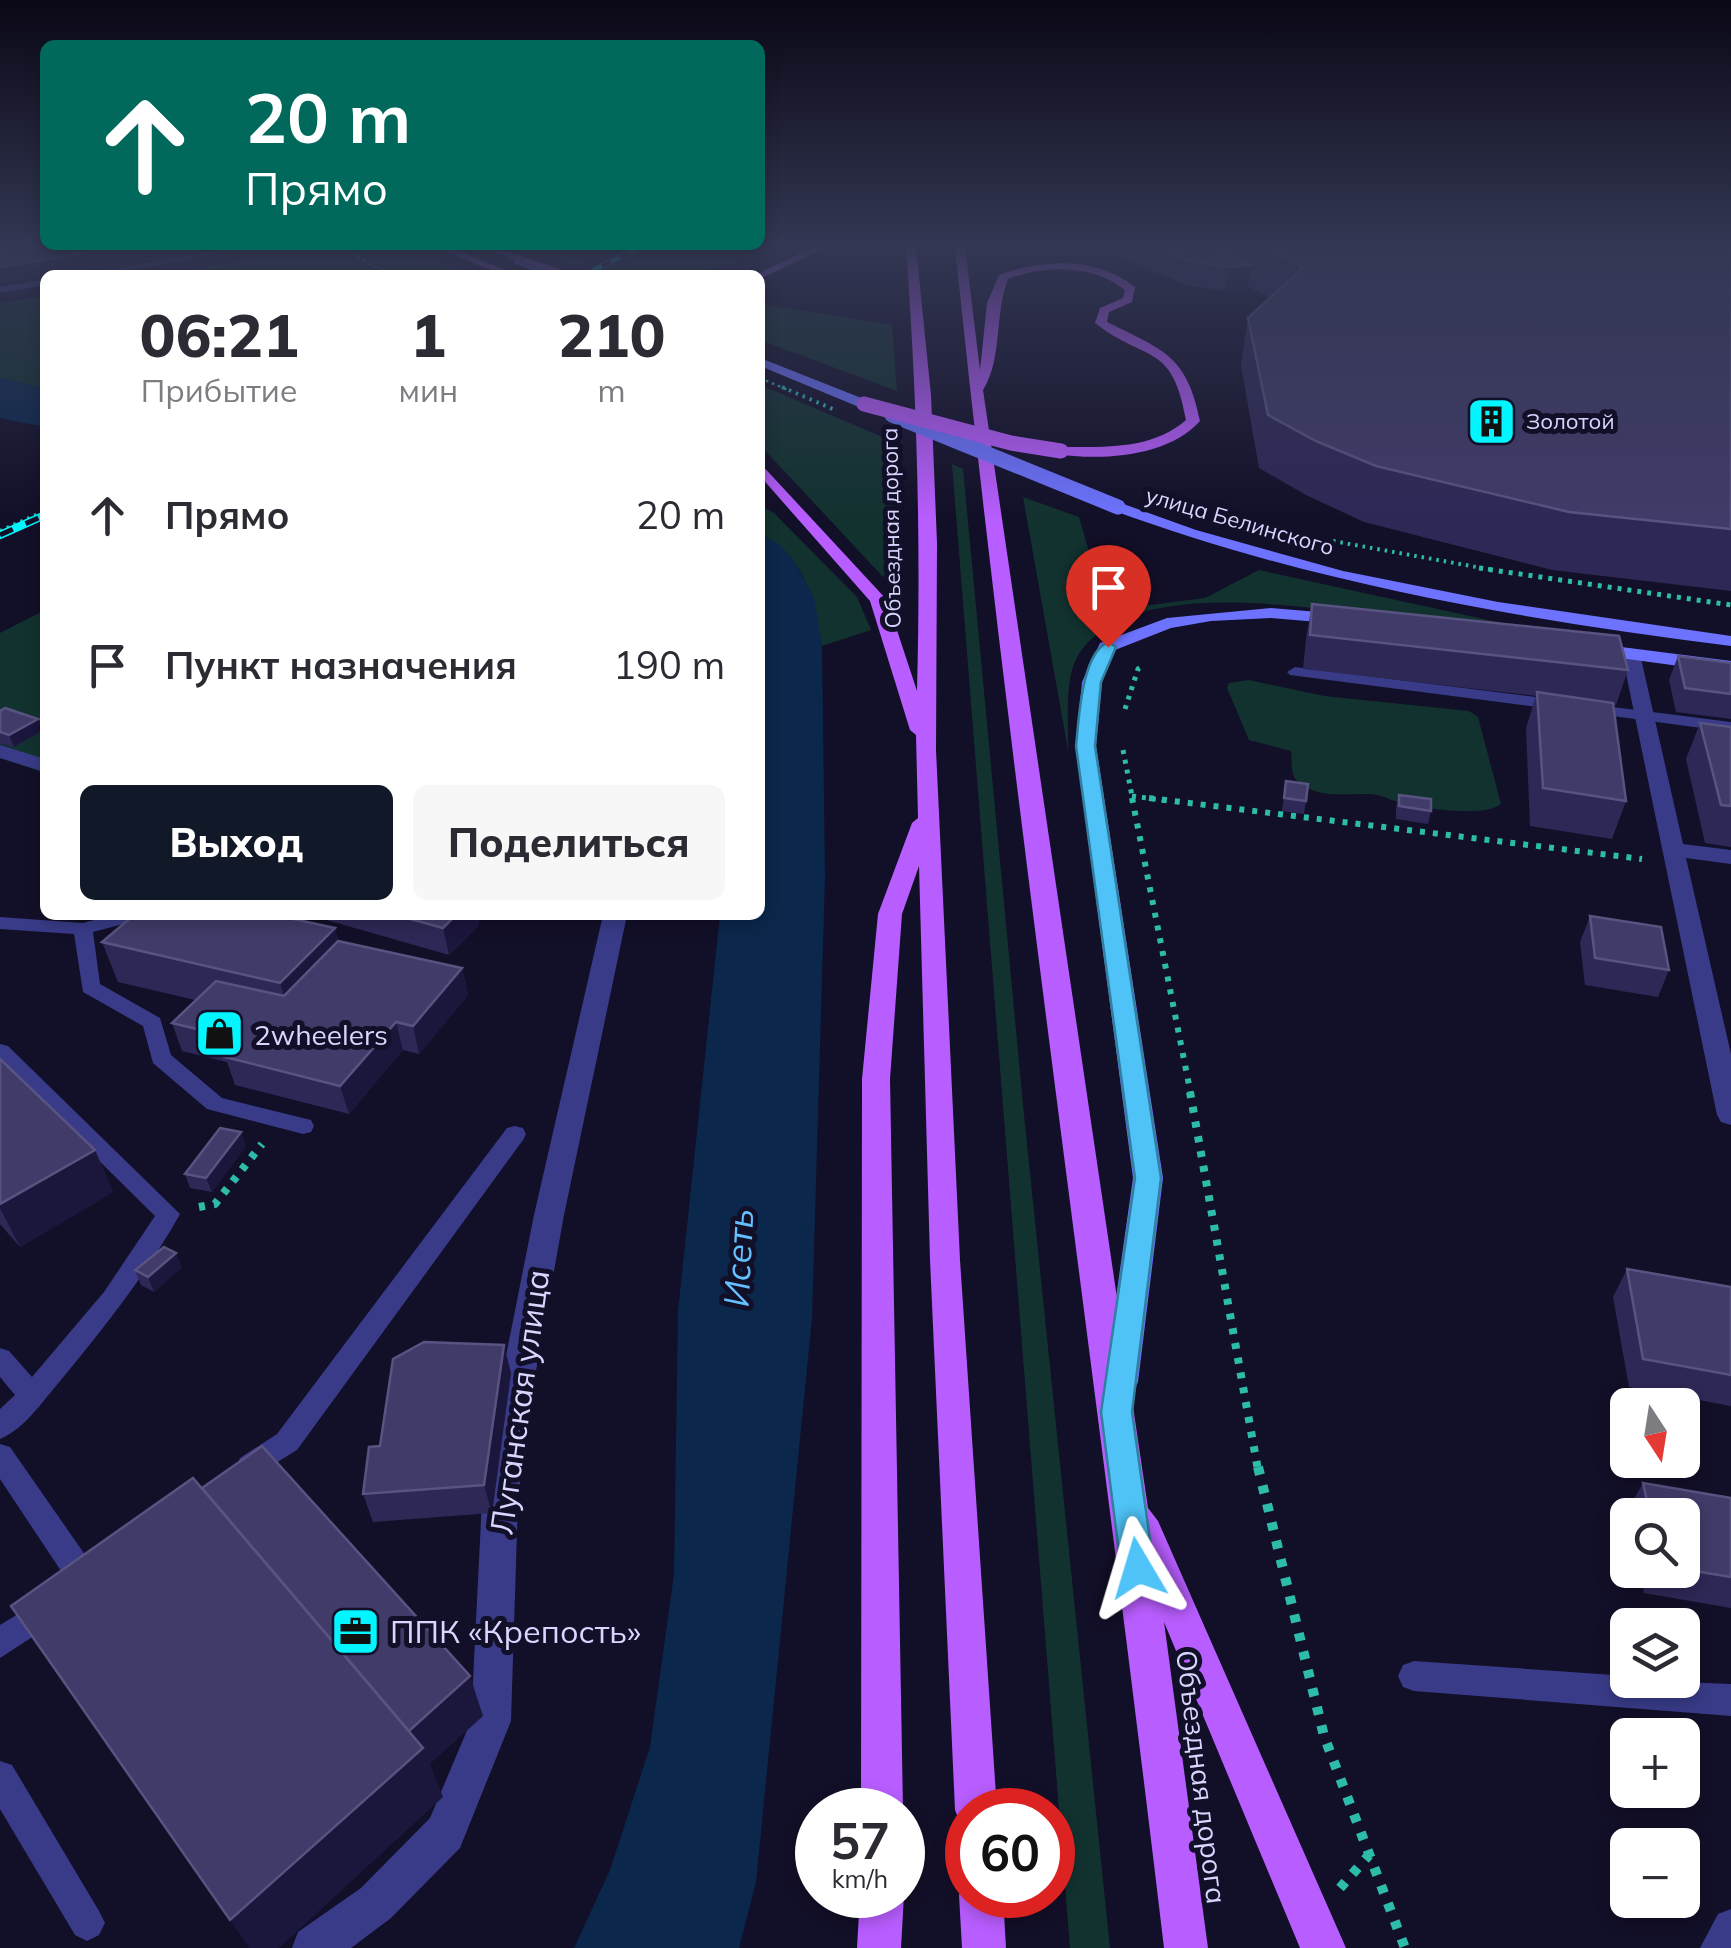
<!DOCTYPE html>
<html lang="ru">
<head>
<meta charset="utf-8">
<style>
  body { margin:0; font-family:Mulish,sans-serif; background:#f7f7f7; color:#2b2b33; height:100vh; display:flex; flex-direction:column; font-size:38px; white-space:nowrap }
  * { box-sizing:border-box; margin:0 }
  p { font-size:32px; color:#7c7c81 }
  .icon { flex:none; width:55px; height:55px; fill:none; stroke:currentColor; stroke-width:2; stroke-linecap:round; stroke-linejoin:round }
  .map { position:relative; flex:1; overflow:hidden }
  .drawer { position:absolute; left:40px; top:270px; width:725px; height:650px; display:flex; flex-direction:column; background:#fff; border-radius:15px; box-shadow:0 5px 15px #0003 }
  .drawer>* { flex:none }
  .hud { position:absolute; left:40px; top:40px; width:725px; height:210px; border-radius:15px; box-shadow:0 5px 15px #0003; background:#00695c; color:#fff; overflow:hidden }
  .needle { width:65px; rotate:168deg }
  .controls { position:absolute; left:1610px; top:1388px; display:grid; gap:20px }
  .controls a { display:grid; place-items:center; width:90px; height:90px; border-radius:15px; background:#fff; box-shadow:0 5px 15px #0003; font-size:50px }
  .speed { position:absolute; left:795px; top:1788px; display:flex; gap:20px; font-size:50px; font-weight:700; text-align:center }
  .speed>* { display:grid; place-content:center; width:130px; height:130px; border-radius:50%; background:#fff; box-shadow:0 5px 15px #0003; line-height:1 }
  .speed small { font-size:25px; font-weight:400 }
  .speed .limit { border:15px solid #d22; background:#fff; color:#111 }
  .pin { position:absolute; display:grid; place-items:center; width:85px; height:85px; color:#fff; margin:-102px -42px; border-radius:50% 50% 50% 0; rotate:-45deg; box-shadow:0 0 10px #0007 }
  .pin .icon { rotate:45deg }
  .me { position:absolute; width:110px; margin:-55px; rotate:353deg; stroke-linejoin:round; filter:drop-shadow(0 0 8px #0008) }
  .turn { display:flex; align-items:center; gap:35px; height:210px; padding:0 40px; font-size:45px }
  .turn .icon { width:130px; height:130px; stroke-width:2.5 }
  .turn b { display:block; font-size:70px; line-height:85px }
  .eta { display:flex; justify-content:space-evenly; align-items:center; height:170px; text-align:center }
  .eta b { font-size:60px; font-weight:800; line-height:70px }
  .button { display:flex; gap:20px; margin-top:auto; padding:20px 40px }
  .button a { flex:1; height:115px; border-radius:15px; background:#111827; color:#fff; font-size:40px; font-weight:800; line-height:115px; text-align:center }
  .button a+a { background:#f7f7f7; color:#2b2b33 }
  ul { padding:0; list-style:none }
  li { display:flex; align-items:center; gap:30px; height:150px; padding:0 40px }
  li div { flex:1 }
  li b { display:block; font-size:38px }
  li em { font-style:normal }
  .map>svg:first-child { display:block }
  .green { fill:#12322f }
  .water { fill:#0b274b }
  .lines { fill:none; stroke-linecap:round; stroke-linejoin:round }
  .path-far5 { stroke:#2dbcaa; stroke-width:2.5; stroke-dasharray:2.5 4; stroke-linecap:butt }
  .path-far4 { stroke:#2dbcaa; stroke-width:4; stroke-dasharray:2.5 5; stroke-linecap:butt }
  .path-far3 { stroke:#2dbcaa; stroke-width:5; stroke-dasharray:4 6; stroke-linecap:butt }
  .path-far2 { stroke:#2dbcaa; stroke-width:6; stroke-dasharray:5 8; stroke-linecap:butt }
  .path-far1 { stroke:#2dbcaa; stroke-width:8; stroke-dasharray:6 9; stroke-linecap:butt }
  .path { stroke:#2dbcaa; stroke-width:10; stroke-dasharray:8 11; stroke-linecap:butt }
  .lane { fill:#393b88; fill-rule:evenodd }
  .street { fill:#393b88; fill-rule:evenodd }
  .secondary { fill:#6d73ff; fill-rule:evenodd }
  .primary { fill:#b85dff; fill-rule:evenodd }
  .rail-far1-casing { stroke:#02f6ff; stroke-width:5 }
  .rail-casing { stroke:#02f6ff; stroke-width:8 }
  .rail-far1 { stroke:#120f28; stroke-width:4; stroke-dasharray:10; stroke-linecap:butt }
  .rail { stroke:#120f28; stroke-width:5; stroke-dasharray:14; stroke-linecap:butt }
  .path-bridge-far1 { stroke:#2dbcaa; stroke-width:2.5; stroke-dasharray:2.5 4; stroke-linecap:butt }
  .path-bridge { stroke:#2dbcaa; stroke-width:4; stroke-dasharray:2.5 5; stroke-linecap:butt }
  .secondary-bridge { stroke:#6d73ff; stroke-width:15 }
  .primary-bridge { stroke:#b85dff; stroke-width:15 }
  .wall { fill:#2e2856 }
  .shaded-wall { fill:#1b163c }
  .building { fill:#403b68; stroke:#585380; stroke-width:2.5 }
  .route { fill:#4fc3f7; stroke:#337fa1; stroke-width:2.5 }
  .labels { text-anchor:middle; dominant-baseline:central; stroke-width:10; stroke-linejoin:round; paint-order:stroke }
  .far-poi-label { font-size:22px; fill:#d8d6ff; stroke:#120f28; text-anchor:start }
  .far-street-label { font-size:22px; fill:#d8d6ff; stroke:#120f28 }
  .poi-label { font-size:28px; fill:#d8d6ff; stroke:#120f28; text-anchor:start }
  .street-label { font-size:28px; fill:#d8d6ff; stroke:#120f28 }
  .near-street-label { font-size:32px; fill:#d8d6ff; stroke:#120f28 }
  .near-poi-label { font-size:32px; fill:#d8d6ff; stroke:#120f28; text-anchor:start }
  .near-water-label { font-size:35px; font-style:italic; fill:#64c1ff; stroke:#120f28 }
</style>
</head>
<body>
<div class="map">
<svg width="1731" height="1948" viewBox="0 0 1731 1948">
  <rect width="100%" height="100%" fill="#120f28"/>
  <g class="green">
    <path d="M250,247H397L477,275H161L263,257Z"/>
    <path d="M624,247C579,271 568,268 522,248Z"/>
    <path d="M645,247H781C717,273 663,280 594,274Z"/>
    <path d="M45,296V389L0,378V303Z"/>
    <path d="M760,304L892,325L897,391L760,340Z"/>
    <path d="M760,385L899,444L898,593L760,445Z"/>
    <path d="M952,464L963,469L1024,1115L1110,1948H1070Z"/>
    <path d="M1023,497L1079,517L1094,569L1120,609L1205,598L1259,570L1562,636C1503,630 1445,623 1387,617C1308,608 1133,576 1080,652C1063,677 1069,720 1068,750Z"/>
    <path d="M760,505L774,513L857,597L871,630L822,646C810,598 810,560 760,534Z"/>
    <path d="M45,610V773L0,758V633Z"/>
    <path d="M1249,680L1324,696L1469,711L1478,717L1501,804C1487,817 1429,809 1409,805C1396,803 1384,795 1371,794C1348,793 1324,799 1302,785C1288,776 1293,764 1291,751L1249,740L1227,688L1229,683Z"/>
  </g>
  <g class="water">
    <path d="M0,378L45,389V427L0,418Z"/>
    <path d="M760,534L779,544L794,561L814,597L822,646L825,877L812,1318L756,1882L739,1948H574L610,1870L650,1747L674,1574L678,1311L720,915H760Z"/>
  </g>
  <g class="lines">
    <g class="path-far5">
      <path d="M341,247L390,275"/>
      <path d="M594,268L633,247"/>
    </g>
    <g class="path-far4">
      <path d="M0,531L45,511"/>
      <path d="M1333,541L1493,570"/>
    </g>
    <g class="path-far3">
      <path d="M1479,568L1731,605"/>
      <path d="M1125,709L1138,669L1143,666"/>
      <path d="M1123,750L1133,801"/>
      <path d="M1132,796L1169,801"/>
    </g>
    <g class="path-far2">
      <path d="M1132,798L1191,1095"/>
      <path d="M1149,798L1642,859"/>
    </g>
    <g class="path-far1">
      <path d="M1190,1092L1258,1470"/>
      <path d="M199,1207L215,1204L262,1144"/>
    </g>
    <g class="path">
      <path d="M1258,1467L1324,1736L1405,1948"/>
      <path d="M1340,1888L1369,1855"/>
    </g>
    <g class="lane">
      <path d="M233,247L244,249L103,275H84Z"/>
      <path d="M45,279V285L0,293V287Z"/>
      <path d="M1295,667L1560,700L1568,705L1560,710L1290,675L1287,672Z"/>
      <path d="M1589,704L1731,722V732L1583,712L1581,709Z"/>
      <path d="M113,915H145L142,919L93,932L100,984L160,1018L171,1055L222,1098L311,1120L314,1126L311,1132L303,1134L207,1109L153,1063L143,1026L83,992L74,934L0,929V917L83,923Z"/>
      <path d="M0,1044L8,1046L180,1214C142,1282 95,1339 46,1398C35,1412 18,1432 0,1439V1409L15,1395L0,1377V1348L9,1351L32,1377L104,1292L155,1216L0,1063Z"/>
      <path d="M515,1126L523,1128L526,1134L523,1140L297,1450L250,1479L240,1476L236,1467L240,1458L277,1434L507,1128Z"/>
      <path d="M0,1444L10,1447L97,1572L101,1582L97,1592L86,1596L75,1592L0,1479Z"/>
      <path d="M46,1597L57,1601L61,1611L57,1621L0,1658V1625Z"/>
      <path d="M1414,1661L1628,1676V1680L1731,1684V1716L1414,1691L1403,1687L1398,1676L1403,1665Z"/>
      <path d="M0,1761L12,1765L99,1911L105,1923L99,1935L87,1941L75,1935L0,1809Z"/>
      <path d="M1731,1909V1948H1700L1718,1914Z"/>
    </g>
    <g class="street">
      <path d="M1631,648L1640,654L1683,844L1731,850V864L1686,858L1731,1054V1125L1721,1122L1717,1115L1622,654Z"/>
      <path d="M0,745L45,759V772L0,758Z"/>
      <path d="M603,915H627L564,1215L527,1421L518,1500L511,1721L460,1848L391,1918L351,1948H292L298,1932L361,1888L430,1818L471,1721L482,1500L493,1421L534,1215Z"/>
    </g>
    <g class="secondary">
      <path d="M514,259L558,275H543L514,263Z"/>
      <path d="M760,358L869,401L871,404L859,407L760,366Z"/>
      <path d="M1118,502L1196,530L1343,571L1498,602L1731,636V646C1520,619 1313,584 1112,510L1110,507Z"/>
      <path d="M1271,608L1342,614L1351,619L1342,624L1271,618L1211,621L1171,628L1115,650L1102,682L1096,746L1163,1178L1138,1382L1133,1392L1121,1396L1109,1392L1104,1382L1133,1178L1076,746L1082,682L1100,643L1167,618Z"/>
      <path d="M1590,643L1731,661V673L1583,653V645Z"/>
    </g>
    <g class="primary">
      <path d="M434,247H450L505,270L496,272Z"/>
      <path d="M479,247H496L576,275H560Z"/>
      <path d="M813,247H827L764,277L755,275Z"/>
      <path d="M906,247H916L931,395L937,543L936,750L960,1260L997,1810H968V1827L961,1825L955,1810L930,1260L919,866L902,914L890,1079L903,1810H861L862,1079L878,914L912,823L918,818L916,735L910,730L870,601L760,476V463L887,600L917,691C921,542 917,396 906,247Z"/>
      <path d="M955,247H965L980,370L987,303L999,275C1043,259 1096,256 1135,287L1132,302L1109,312L1107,322C1163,350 1187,355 1200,421C1168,457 1101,461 1056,454L1054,451L1061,447C1104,447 1152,450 1186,420C1172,341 1146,363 1095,323L1100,308L1123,298L1125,290C1093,264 1045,265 1008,279C994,315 1003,358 983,390L1148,1508L1158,1521L1346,1948H1300L1164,1622L1208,1948H1164C1097,1381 1014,815 955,247Z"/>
      <path d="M968,1879V1895H1003L1006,1948H962L959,1895Z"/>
      <path d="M902,1892L904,1895L901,1948H857L860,1895H902Z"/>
    </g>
    <defs>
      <path id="rail-far1" d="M584,275L641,247"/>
      <path id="rail" d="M0,535L45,515"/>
    </defs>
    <use href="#rail-far1" class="rail-far1-casing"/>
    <use href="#rail" class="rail-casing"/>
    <use href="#rail-far1" class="rail-far1"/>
    <use href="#rail" class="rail"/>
    <path class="path-bridge-far1" d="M760,378L788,390"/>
    <path class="path-bridge" d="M782,387L835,410"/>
    <path class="secondary-bridge" d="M892,415L1118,507"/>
    <path class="primary-bridge" d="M864,404L1011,443L1061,451"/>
  </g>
  <g class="wall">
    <path d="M1095,247H1731V591L1552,570L1364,522L1306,495L1259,468L1241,365L1248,318L1270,298L1248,286L1247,289L1226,291L1187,285L1120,257L1121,248L1100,250Z"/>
    <path d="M1312,604L1628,670L1616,705H1613L1626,801L1612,839L1530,826L1526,728L1536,696L1303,669L1306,638Z"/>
    <path d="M1678,656L1731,663V719L1676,712L1669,680Z"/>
    <path d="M0,711L42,731L14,747L0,743Z"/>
    <path d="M1700,723L1731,727V847L1705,843L1686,759Z"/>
    <path d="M45,736V753L43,752L38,740Z"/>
    <path d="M1286,781L1306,801L1304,814L1282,811Z"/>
    <path d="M1399,795L1431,811L1428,824L1396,819V807Z"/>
    <path d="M134,915H279L335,928L338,941L462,968L468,995L419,1054L403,1050L349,1114L235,1085L227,1062L182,1051L172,1023L195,1000L118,982L102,942Z"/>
    <path d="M309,915H478L479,925L449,955Z"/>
    <path d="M1590,916L1669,970L1658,997L1585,985L1580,942Z"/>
    <path d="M0,1059L95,1150L113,1192L20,1247L0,1224Z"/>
    <path d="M246,1146L212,1192L190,1188L185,1174Z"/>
    <path d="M182,1267L154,1292L141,1285L135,1270Z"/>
    <path d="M1627,1269L1731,1287V1406L1629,1387L1613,1297Z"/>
    <path d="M511,1373L492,1513L373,1522L363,1494L380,1446Z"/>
    <path d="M1643,1483L1731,1498V1608L1644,1593L1640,1570H1682V1515H1628L1627,1511Z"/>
  </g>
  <g class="shaded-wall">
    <path d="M119,247L218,248L0,284V267Z"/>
    <path d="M1100,247H1121L1100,250Z"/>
    <path d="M1251,265L1247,289L1226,291L1229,267Z"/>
    <path d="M38,719L42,731L14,747L9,735Z"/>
    <path d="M456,915H478L479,925L449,955L443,928Z"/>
    <path d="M335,928L346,968L293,1024L280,983Z"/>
    <path d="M462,968L468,995L419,1054L413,1026Z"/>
    <path d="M396,1022L403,1050L349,1114L340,1086Z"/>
    <path d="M241,1132L246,1146L212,1192L206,1178Z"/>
    <path d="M95,1150L113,1192L20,1247L0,1208V1204Z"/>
    <path d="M176,1253L182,1267L154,1292L148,1277Z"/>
    <path d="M504,1345L511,1373L492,1513L484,1485Z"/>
    <path d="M470,1676L483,1716L430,1764L443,1797L279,1948H249L230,1920L406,1733Z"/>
  </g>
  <g class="building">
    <path d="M0,247H119L0,267Z"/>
    <path d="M1155,247H1216L1251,265L1229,267L1190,261Z"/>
    <path d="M1262,247H1731V529L1569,512L1376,466L1316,441L1268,415L1248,318L1304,267Z"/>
    <path d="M1312,604L1619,636L1628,670L1310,635Z"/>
    <path d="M1678,656L1731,663V694L1685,688Z"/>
    <path d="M1537,692L1613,703L1626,801L1543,788Z"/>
    <path d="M5,708L38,719L9,735L0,732V711Z"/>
    <path d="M1700,723L1731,727V806L1721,805Z"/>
    <path d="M1286,781L1308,784L1306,801L1284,798Z"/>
    <path d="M1399,795L1431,799V811L1399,806Z"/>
    <path d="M134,915H275L335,928L280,983L102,942Z"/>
    <path d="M396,915H456L443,928Z"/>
    <path d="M1590,916L1661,927L1669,970L1595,958Z"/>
    <path d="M338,941L462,968L413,1026L396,1022L340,1086L225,1057L242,1040L172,1023L216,981L284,996Z"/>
    <path d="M0,1059L95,1150L0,1204Z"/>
    <path d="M220,1128L241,1132L206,1178L185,1174Z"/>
    <path d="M164,1247L176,1253L148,1277L135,1270Z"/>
    <path d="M1627,1269L1731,1287V1375L1643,1359Z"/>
    <path d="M424,1342L504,1345L484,1485L363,1494L369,1447L380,1446L393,1359Z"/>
    <path d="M262,1446L470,1676L409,1731L202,1488Z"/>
    <path d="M193,1478L423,1748L230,1920L11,1606Z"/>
    <path d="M1643,1483L1731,1498V1577L1682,1569V1515H1650Z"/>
  </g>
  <linearGradient id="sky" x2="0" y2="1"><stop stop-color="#0a0816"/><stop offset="0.47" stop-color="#333753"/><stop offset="1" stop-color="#333753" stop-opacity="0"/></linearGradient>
  <rect width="1731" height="520" fill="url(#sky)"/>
  <path class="route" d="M1108,642L1116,647L1101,682L1095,746L1161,1178L1132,1412L1154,1568L1149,1579L1138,1583L1126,1579L1121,1568L1101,1412L1135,1178L1076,746C1079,720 1081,654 1108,642Z"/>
  <defs>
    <symbol id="building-square" viewBox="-11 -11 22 22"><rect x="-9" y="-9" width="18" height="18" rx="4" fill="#02f6ff" stroke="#120f28"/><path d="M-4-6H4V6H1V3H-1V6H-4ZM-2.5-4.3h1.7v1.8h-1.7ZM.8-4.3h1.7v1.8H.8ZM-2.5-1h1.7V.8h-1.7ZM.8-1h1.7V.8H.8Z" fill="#111"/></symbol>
    <symbol id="shop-square" viewBox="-11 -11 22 22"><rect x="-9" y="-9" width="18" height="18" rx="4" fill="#02f6ff" stroke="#120f28"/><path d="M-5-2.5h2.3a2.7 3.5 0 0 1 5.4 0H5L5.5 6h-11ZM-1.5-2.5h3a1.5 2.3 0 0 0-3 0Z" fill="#111"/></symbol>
    <symbol id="office-square" viewBox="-11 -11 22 22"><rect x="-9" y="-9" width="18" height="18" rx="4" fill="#02f6ff" stroke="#120f28"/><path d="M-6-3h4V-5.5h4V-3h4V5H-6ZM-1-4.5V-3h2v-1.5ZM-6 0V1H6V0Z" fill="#111"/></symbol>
  </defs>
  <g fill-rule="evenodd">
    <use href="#building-square" x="1464" y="394" width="55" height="55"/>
    <use href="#shop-square" x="192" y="1006" width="55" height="55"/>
    <use href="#office-square" x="328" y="1604" width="55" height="55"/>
  </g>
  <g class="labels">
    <g class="far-poi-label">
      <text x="1526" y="421">Золотой</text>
    </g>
    <g class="far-street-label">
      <text transform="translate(1240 521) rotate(16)">улица Белинского</text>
      <text transform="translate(891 528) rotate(-91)">Объездная дорога</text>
    </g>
    <g class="poi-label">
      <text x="254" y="1034">2wheelers</text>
    </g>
    <g class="street-label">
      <text transform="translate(1202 1777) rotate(83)">Объездная дорога</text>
    </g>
    <g class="near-street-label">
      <text transform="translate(519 1402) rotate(-82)">Луганская улица</text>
    </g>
    <g class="near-poi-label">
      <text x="390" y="1631">ППК «Крепость»</text>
    </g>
    <g class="near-water-label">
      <text transform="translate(738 1258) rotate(-87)">Исеть</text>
    </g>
  </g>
</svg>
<div class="controls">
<a><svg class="needle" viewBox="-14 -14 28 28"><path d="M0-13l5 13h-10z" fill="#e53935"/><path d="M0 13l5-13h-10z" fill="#7c7c81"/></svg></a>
<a><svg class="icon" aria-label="search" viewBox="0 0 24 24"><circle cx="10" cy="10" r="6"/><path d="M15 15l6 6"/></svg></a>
<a><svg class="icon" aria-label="layers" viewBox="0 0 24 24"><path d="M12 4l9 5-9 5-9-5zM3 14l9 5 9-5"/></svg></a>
<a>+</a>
<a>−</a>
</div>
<div class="speed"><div>57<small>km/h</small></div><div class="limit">60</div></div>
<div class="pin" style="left:1108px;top:647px;background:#d93025"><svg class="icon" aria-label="arrive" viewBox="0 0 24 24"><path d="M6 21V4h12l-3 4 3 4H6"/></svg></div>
<svg class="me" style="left:1138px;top:1568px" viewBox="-20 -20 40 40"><path d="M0-17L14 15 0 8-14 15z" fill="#4fc3f7" stroke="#fff" stroke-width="4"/></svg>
<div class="hud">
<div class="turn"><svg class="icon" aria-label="ahead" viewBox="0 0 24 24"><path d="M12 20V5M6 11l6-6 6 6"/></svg><div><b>20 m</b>Прямо</div></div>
</div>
<section class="drawer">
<div class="eta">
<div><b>06:21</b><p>Прибытие</p></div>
<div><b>1</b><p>мин</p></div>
<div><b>210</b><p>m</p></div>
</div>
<ul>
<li><svg class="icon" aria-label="ahead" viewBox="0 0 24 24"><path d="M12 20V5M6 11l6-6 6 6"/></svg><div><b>Прямо</b></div><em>20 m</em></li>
<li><svg class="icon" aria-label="arrive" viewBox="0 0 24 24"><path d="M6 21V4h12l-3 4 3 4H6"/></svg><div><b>Пункт назначения</b></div><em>190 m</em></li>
</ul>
<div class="button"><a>Выход</a><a>Поделиться</a></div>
</section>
</div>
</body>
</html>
